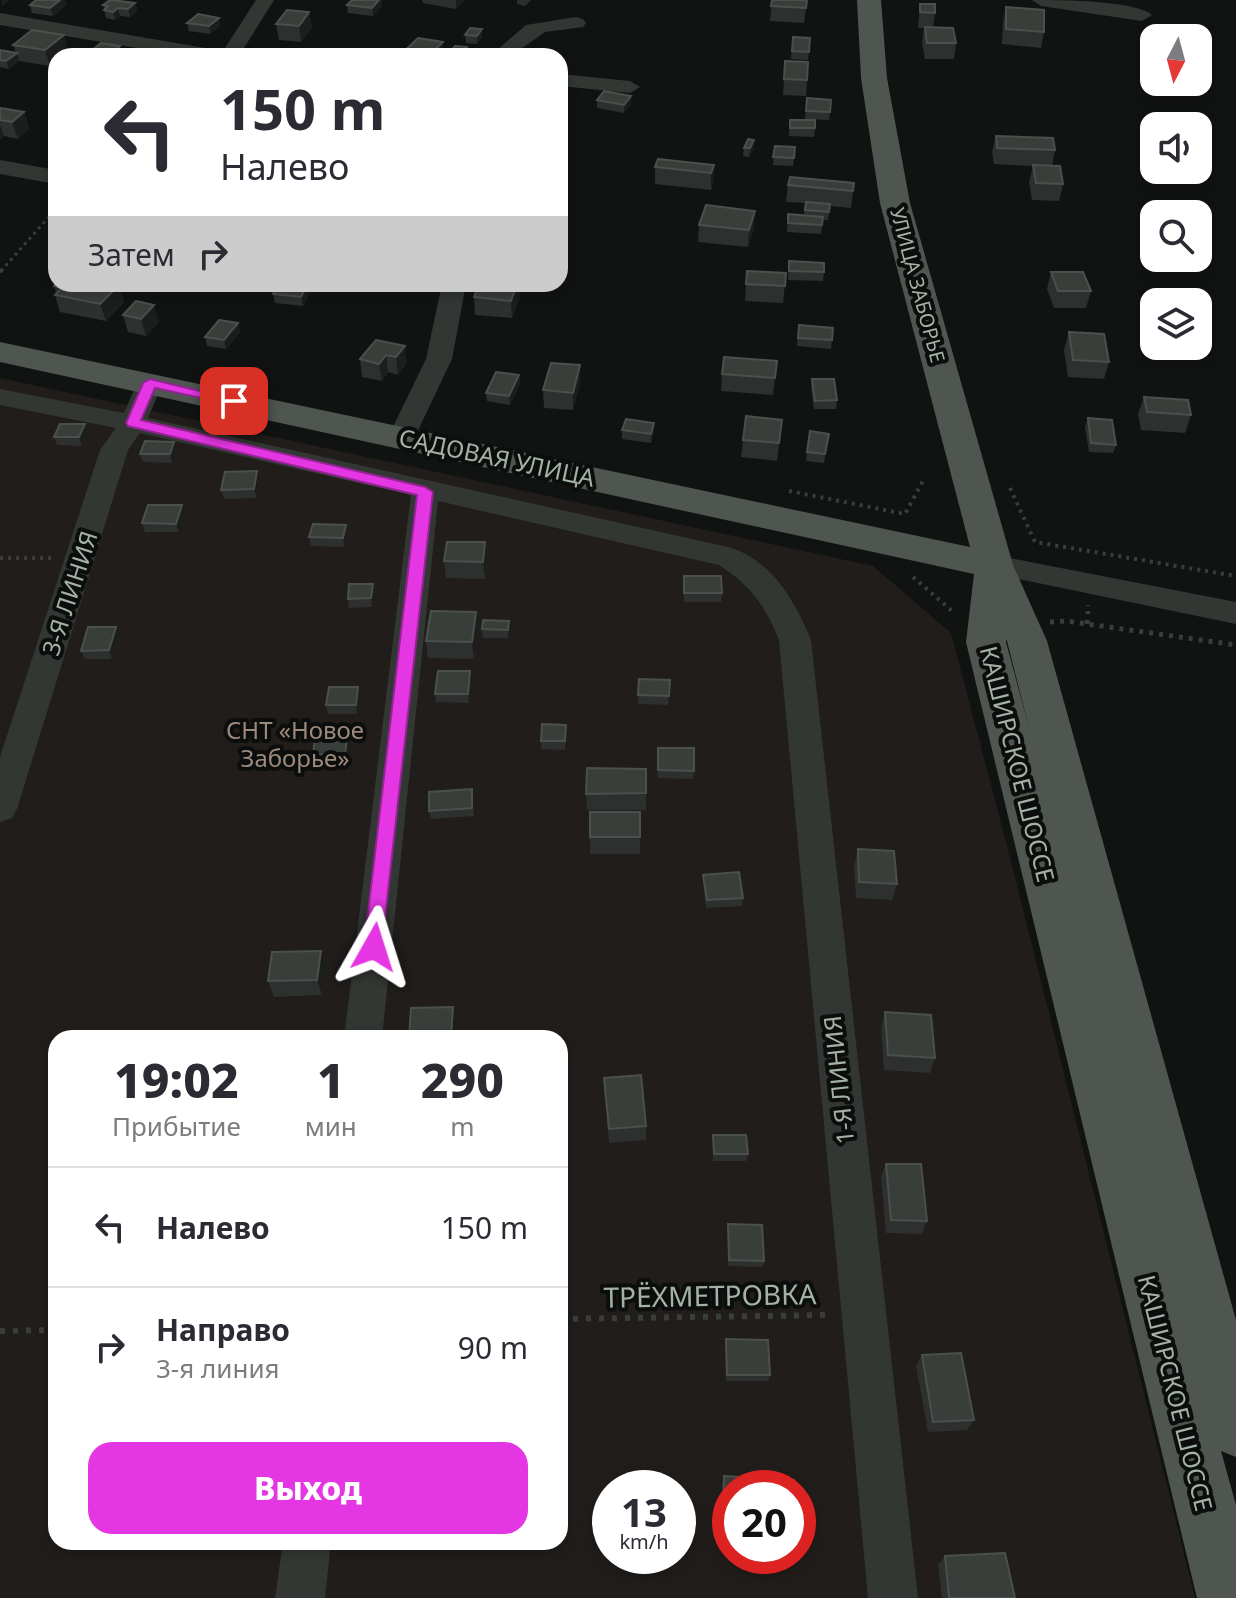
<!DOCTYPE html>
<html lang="ru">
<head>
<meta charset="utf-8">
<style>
  body { margin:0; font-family:"Noto Sans",sans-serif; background:#f2f2f3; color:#2b2b33; height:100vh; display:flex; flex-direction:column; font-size:30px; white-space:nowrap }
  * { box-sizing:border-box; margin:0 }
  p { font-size:26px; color:#7c7c81 }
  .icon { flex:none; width:44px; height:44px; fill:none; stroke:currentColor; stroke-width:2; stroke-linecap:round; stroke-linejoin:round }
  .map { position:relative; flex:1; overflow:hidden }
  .drawer { position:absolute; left:48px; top:1030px; width:520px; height:520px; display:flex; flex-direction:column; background:#fff; border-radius:24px; box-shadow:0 4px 12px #0003 }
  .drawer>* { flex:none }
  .guide { position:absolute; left:48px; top:48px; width:520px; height:244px; border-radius:24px; box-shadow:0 4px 12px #0003; background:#fff; color:#2b2b33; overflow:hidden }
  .needle { width:52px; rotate:186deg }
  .fabs { position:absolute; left:1140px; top:24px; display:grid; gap:16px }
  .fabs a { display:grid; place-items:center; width:72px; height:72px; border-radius:16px; background:#fff; box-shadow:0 4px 12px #0003; font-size:40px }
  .speed { position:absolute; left:592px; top:1470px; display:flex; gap:16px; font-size:40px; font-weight:700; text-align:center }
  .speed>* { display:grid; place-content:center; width:104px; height:104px; border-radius:50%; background:#fff; box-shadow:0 4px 12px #0003; line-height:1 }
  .speed small { font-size:20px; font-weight:400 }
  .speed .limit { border:12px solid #d22; background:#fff; color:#111 }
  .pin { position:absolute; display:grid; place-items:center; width:68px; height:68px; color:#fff; margin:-34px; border-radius:16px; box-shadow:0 4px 12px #0006 }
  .me { position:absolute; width:88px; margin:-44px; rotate:6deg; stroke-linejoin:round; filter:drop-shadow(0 0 6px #0008) }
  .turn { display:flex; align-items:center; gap:28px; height:168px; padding:0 40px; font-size:36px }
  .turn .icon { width:104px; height:104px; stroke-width:2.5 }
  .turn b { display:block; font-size:56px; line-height:68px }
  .then { display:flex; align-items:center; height:76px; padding:0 40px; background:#0003; gap:16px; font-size:30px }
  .eta { display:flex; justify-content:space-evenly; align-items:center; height:136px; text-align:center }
  .eta b { font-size:48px; font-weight:800; line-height:56px }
  .primary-button { display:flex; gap:16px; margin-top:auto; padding:16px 40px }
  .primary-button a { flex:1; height:92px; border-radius:24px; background:#e437e3; color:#fff; font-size:32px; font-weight:800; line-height:92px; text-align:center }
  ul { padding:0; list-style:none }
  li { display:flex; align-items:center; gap:24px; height:120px; padding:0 40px; border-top:2px solid #e1e1e2 }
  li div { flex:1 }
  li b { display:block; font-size:30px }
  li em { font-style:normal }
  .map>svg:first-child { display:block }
  .green { fill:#201d1b; fill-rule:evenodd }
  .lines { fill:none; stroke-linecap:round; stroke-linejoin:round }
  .path-far3 { stroke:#393e39; stroke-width:3; stroke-dasharray:3 4; stroke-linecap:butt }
  .path-far2 { stroke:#393e39; stroke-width:4; stroke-dasharray:3 5; stroke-linecap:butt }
  .path-far1 { stroke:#393e39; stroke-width:5; stroke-dasharray:4 6; stroke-linecap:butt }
  .path { stroke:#393e39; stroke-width:6; stroke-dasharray:5 8; stroke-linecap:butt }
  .minor { fill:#323733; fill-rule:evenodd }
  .major { fill:#4f5650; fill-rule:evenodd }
  .wall { fill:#2d302e }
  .shaded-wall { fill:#1c1e1d }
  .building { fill:#3a3e3b; stroke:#4a504b; stroke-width:2 }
  .route { fill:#e437e3; stroke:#942494; stroke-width:2 }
  .labels { text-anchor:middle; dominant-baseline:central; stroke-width:8; stroke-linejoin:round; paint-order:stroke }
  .far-street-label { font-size:20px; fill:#a3b2a4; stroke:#0c0d0d }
  .street-label { font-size:24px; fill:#a3b2a4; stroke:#0c0d0d }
  .park-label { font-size:24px; fill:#9c897b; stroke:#0c0d0d }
  .near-street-label { font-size:28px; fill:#a3b2a4; stroke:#0c0d0d }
</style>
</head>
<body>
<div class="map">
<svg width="1236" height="1598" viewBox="0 0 1236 1598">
  <rect width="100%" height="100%" fill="#111312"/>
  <path class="green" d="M0,378L873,566L951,633L1012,865L1195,1598H0ZM56,1038H560V1542H56ZM610,1488H678V1556H610ZM730,1488H798V1556H730Z"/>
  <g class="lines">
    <path class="path-far3" d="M1,271L56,209"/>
    <g class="path-far2">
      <path d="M0,272L3,269"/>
      <path d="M1010,488L1035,542L1236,576"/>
      <path d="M789,491L905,514L923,481"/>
      <path d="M0,558H51"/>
      <path d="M913,577L953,612"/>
      <path d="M1088,614V605"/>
    </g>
    <g class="path-far1">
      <path d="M1050,622L1066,621L1236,645"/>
      <path d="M1087,624L1088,612"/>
    </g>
    <g class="path">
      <path d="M560,1319L828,1315"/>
      <path d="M0,1331L56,1330"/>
    </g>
    <g class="minor">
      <path d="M256,0H274L239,56H185L0,25V13L223,51Z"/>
      <path d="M1032,0C1056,0 1135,0 1152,15L1142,21L1041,6Z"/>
      <path d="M576,17L583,19L586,23L583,27L545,32L511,56H490L526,25Z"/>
      <path d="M560,74L630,81L640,87L630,93L560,86Z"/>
      <path d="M0,160L56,170V184L0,174Z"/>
      <path d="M442,284H466L452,359L412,443H392L388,437L426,359Z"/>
      <path d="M150,375L163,383L148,418L728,547C771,559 795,601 811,640L918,1598H868L779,640C766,606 750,585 719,565L438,501L382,1038H344L411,495L140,433L128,450L17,809L12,818L0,822V757L100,450L116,428L0,405V389L124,413L137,383Z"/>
      <path d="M994,555L1236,602V624L984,572L979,565L984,558Z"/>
      <path d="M283,1542H331L325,1598H275Z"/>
    </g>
    <path class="major" d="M857,0H881L887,78L910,203L1013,565L1047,641L1236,1320V1457L1221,1451L1236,1505V1598H1197L966,642L974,574L0,362V342L970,547L880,203L861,78ZM1006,640L1007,641L1029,728L1006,642Z"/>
  </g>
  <g class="wall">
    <path d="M352,0H382V6L373,16L348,13L347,5Z"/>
    <path d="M422,0H465L456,9L423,3Z"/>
    <path d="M517,0H531L525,6L517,4Z"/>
    <path d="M772,0H807L804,23L770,21Z"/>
    <path d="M135,3L137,11L130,17L120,16L115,20L106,18L103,5Z"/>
    <path d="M67,4L53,16L32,13L30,5Z"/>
    <path d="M920,4L935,13L933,27L956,43L954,59H925L922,43L924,28H918Z"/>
    <path d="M1006,7L1044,32L1041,48L1002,44L1003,22Z"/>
    <path d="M309,12L312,28L301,42L279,40L276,24Z"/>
    <path d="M187,23L220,26L210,34L189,31Z"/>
    <path d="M482,29V37L477,44L466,43L465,35Z"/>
    <path d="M793,37L810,38L808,60L791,59Z"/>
    <path d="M13,45L68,51L62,56H56L50,66L19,61L9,69L0,67V50L16,53Z"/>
    <path d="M785,61L807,80L806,96L783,95Z"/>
    <path d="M631,96V104L624,113L597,108V100Z"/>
    <path d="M807,98L831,100L829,120L805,119Z"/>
    <path d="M0,108L24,112L29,129L18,139L4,136L0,140Z"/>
    <path d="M790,120L815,128L814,137L789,136Z"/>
    <path d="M996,136L1055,150L1052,166L1063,184L1059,201L1032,200L1029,182L1033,166L994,164L992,152Z"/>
    <path d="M754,140V148L749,157L743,156L744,148Z"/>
    <path d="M775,146L795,147L793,166L773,165Z"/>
    <path d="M714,165L713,182L711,190L655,184V167Z"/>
    <path d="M854,183L851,208L830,206L828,220H823L821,234L787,232L788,214L804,215L805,203L786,202L788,185Z"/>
    <path d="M699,225L754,228L748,247L698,242Z"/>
    <path d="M789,261L824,272L823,281L788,280Z"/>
    <path d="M747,271L786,273L783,303L745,301Z"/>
    <path d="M1051,272L1091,291L1086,308H1054L1047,289Z"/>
    <path d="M279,284H310L311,290L303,306L275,303L273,294Z"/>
    <path d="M479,284H519L520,297L512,318L475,315L474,297Z"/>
    <path d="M119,285L124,302L106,321L60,312L55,295L56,293L54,286Z"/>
    <path d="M123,315L159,322L146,336L128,332Z"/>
    <path d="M238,323L240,332L226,349L207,346L205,337Z"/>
    <path d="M799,325L833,328L831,349L797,346Z"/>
    <path d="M1069,332L1109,362L1104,379L1068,377L1064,350Z"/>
    <path d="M376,340L407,363L398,375L388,372L382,381L362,377L360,359Z"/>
    <path d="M777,361L773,395L721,391L722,374Z"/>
    <path d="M519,375L520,384L510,405L487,401L486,393Z"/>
    <path d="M812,379L837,400L836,409H814L811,388Z"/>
    <path d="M580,383L573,410L544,408L543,390Z"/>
    <path d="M1144,397L1191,415L1185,433L1141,430L1138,414Z"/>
    <path d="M1088,418L1116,445L1113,453L1089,452L1085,427Z"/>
    <path d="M782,420L777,461L741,457L743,440Z"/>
    <path d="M85,424L88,433L82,446L57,445L54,437Z"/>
    <path d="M622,430L654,432L651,443L622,439Z"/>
    <path d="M829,434L824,463L806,461L807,452Z"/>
    <path d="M177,451L172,463L143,462L140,454Z"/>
    <path d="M260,480L257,498L224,499L221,490Z"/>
    <path d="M184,514L179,532H145L142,523Z"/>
    <path d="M346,525L348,534L344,547L311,546L309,537Z"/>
    <path d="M487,560L485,579L446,578L444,561Z"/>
    <path d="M684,576L722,593L721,602H684Z"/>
    <path d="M374,593L372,607L349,608L348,599Z"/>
    <path d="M476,612L478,630L474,659L428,658L426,641Z"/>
    <path d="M509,621L508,638H483L482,629Z"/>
    <path d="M119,636L112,659H85L81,651Z"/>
    <path d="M639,679L670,680L668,705L638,704Z"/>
    <path d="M471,680L469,703L436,702L435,694Z"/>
    <path d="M358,687L360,695L357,714H328L326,705Z"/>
    <path d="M566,733L565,750L541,749V741Z"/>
    <path d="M347,738L348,747L347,762L315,763L313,755Z"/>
    <path d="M658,748L694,771L693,779L658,778Z"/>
    <path d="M646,769V810H587L586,794Z"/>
    <path d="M472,789L474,816L431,819L429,811Z"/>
    <path d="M640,812V854H590V837Z"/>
    <path d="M858,849L897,884L892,900L856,898L854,866Z"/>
    <path d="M703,875L743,898L742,906L706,908L703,883Z"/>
    <path d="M326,966L322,995L274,997L268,981Z"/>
    <path d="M885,1012L935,1058L930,1073L884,1070L881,1028Z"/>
    <path d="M604,1078L646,1126V1140L609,1143Z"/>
    <path d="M713,1135L748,1154L746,1161H713Z"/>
    <path d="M886,1164L927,1221L922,1234L886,1233L881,1177Z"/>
    <path d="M728,1224L764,1261L763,1267L728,1266Z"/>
    <path d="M726,1339L770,1375L768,1381H726L725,1345Z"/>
    <path d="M922,1355L974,1420L967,1430L928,1432L916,1366Z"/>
    <path d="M724,1476L730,1488V1542L721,1541L722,1485Z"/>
    <path d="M945,1556L1015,1598H942L938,1565Z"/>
  </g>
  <g class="shaded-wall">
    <path d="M1,0H10L2,6Z"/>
    <path d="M60,0H65L67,4L53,16L50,8Z"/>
    <path d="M379,0H382V6L373,16L372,8Z"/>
    <path d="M456,0H465L456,9Z"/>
    <path d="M135,3L137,11L130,17L128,9Z"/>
    <path d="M118,8L120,16L115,20L113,12Z"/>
    <path d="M309,12L312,28L301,42L299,26Z"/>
    <path d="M219,18L220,26L210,34L209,26Z"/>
    <path d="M482,29V37L477,44V36Z"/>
    <path d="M64,35L68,51L62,56H56V61L50,66L45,50Z"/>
    <path d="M443,42L444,56H429Z"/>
    <path d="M120,46L122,54L120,56H108Z"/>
    <path d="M467,47V55L461,56V55Z"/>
    <path d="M17,53L19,61L9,69L6,61Z"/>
    <path d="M631,96V104L624,113V105Z"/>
    <path d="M24,112L29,129L18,139L12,122Z"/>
    <path d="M0,125L4,136L0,140Z"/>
    <path d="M754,140V148L749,157L750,148Z"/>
    <path d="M714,165L713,182L711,190V173Z"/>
    <path d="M755,211L754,228L748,247L749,230Z"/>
    <path d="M308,284H310L311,290L303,306L301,297Z"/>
    <path d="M517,284H519L520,297L512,318L511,301Z"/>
    <path d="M119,285L124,302L106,321L100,304Z"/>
    <path d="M154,305L159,322L146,336L141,319Z"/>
    <path d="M238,323L240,332L226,349L224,340Z"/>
    <path d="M405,346L407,363L398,375L396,357Z"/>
    <path d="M386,355L388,372L382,381L379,364Z"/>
    <path d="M580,365V383L573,410V393Z"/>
    <path d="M519,375L520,384L510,405L509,396Z"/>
    <path d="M654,423V432L651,443V434Z"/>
    <path d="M85,424L88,433L82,446L79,437Z"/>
    <path d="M174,442L177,451L172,463L170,454Z"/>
    <path d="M257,471L260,480L257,498L254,489Z"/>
    <path d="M182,505L184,514L179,532L176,524Z"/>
    <path d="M346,525L348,534L344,547L343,538Z"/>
    <path d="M485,542L487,560L485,579L483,562Z"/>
    <path d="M373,584L374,593L372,607L371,598Z"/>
    <path d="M476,612L478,630L474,659L472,642Z"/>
    <path d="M116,627L119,636L112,659L109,650Z"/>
    <path d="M470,671L471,680L469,703L468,694Z"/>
    <path d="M358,687L360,695L357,714L356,705Z"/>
    <path d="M347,738L348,747L347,762L345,754Z"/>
    <path d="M321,951L326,966L322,995L317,980Z"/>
    <path d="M453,1007L455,1022L454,1038H451Z"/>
  </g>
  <g class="building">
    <path d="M36,0H60L50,8L30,5Z"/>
    <path d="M110,0H112L135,3L128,9L118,8L113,12L104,10L108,6L103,5Z"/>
    <path d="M352,0H379L372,8L347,5Z"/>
    <path d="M772,0H807L806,8L771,6Z"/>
    <path d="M920,4H935V13L920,12Z"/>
    <path d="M1006,7L1044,10V32L1006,29Z"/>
    <path d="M287,10L309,12L299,26L276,24Z"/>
    <path d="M198,14L219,18L209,26L187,23Z"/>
    <path d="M925,27L953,28L956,43H927Z"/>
    <path d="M470,28L482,29L477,36L465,35Z"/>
    <path d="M32,30L64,35L45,50L13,45Z"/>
    <path d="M793,37L810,38L809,52L792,51Z"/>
    <path d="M418,38L443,42L429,56H399Z"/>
    <path d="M101,43L120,46L108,56L88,53Z"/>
    <path d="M455,46L467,47L461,55L449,53Z"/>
    <path d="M0,50L17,53L6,61L0,60Z"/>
    <path d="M785,61L808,62L807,80L784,79Z"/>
    <path d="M604,91L631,96L624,105L597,100Z"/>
    <path d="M807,98L831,100L830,112L806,111Z"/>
    <path d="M0,108L24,112L12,122L0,120Z"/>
    <rect x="790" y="120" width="25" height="8"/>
    <path d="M996,136L1053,138L1055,150L997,148Z"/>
    <path d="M748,139L754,140L750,148H744Z"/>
    <path d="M775,146L795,147L794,158L773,157Z"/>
    <path d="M658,159L714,165L711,173L655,167Z"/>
    <path d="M1033,165L1060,166L1063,184L1036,183Z"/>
    <path d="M790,177L854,183L853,191L788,185Z"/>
    <path d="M806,202L830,204L829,212L805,210Z"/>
    <path d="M706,205L755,211L749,230L699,225Z"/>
    <path d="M788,214L823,217L822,225L788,223Z"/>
    <path d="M789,261L824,263V272L789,271Z"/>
    <path d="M747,271L786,273L785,286L746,284Z"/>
    <path d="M1051,272H1083L1091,291H1058Z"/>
    <path d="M56,284H114L119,285L100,304L55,295L62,288L54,286Z"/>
    <path d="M279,284H308L301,297L273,294Z"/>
    <path d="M479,284H517L511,301L474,297Z"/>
    <path d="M136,301L154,305L141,319L123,315Z"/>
    <path d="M219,320L238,323L224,340L205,337Z"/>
    <path d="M799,325L833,328L832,340L798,338Z"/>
    <path d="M1069,332L1104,334L1109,362L1073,360Z"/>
    <path d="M376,340L405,346L396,357L386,355L379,364L360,359Z"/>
    <path d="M724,357L777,361L775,378L722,374Z"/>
    <path d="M551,363L580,365L573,393L543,390Z"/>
    <path d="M496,372L519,375L509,396L486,393Z"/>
    <path d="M812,379H834L837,400L815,401Z"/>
    <path d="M1144,397L1188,400L1191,415L1147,412Z"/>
    <path d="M746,416L782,420L779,443L743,440Z"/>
    <path d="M1088,418L1112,420L1116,445L1091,443Z"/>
    <path d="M626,419L654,423L651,434L622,430Z"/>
    <path d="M60,424H85L79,437H54Z"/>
    <path d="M810,431L829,434L825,454L807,452Z"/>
    <path d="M145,441L174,442L170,454H140Z"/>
    <path d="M257,471L254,489L221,490L225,472Z"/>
    <path d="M148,505H182L176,524L142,523Z"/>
    <path d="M313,524L346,525L343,538L309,537Z"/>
    <path d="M447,542H485L483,562L444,561Z"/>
    <path d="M684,576H721L722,593H684Z"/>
    <path d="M349,584H373L371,598L348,599Z"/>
    <path d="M431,611L476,612L472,642L426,641Z"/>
    <path d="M483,620L509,621L508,630L482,629Z"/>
    <path d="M88,627H116L109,650L81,651Z"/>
    <path d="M438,671H470L468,694H435Z"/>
    <path d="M639,679L670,680L669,696L638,695Z"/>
    <path d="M329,687H358L356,705H326Z"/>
    <path d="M542,724L566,725L565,741H541Z"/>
    <path d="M347,738L345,754L313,755L315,739Z"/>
    <path d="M658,748H694V771L658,770Z"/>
    <path d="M587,768L646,769V793L586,794Z"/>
    <path d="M472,789V808L429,811V792Z"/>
    <rect x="590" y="812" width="50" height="25"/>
    <path d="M858,849L894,851L897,884L859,882Z"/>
    <path d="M739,872L743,898L707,900L703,875Z"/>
    <path d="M321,951L317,980L268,981L272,952Z"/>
    <path d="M453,1007L451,1038H409L411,1008Z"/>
    <path d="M885,1012L931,1015L935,1058L888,1055Z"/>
    <path d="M641,1075L646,1126L609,1129L604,1078Z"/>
    <path d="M713,1135H746L748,1154H714Z"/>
    <path d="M886,1164H921L927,1221L891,1220Z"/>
    <path d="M728,1224L762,1225L764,1261L729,1260Z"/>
    <path d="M726,1339L768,1340L770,1375H727Z"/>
    <path d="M961,1353L974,1420L933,1422L922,1355Z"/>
    <path d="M724,1476L794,1480V1488H730V1533L723,1532Z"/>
    <path d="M1005,1553L1015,1598H949L945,1556Z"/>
  </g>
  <path class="route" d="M150,379L241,401L234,405L155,388L141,420L425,487L433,492L381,953L374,955L364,947L417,495L128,426L126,423L143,383Z"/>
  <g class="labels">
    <g class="far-street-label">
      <text transform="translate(918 285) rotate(75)">УЛИЦА ЗАБОРЬЕ</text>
    </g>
    <g class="street-label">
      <text transform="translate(497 457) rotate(12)">САДОВАЯ УЛИЦА</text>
      <text transform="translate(69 593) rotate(-72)">3-Я ЛИНИЯ</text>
      <text transform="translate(1018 764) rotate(76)">КАШИРСКОЕ ШОССЕ</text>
      <text transform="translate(838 1080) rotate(-96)">1-Я ЛИНИЯ</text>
      <text transform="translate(1176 1393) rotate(76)">КАШИРСКОЕ ШОССЕ</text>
    </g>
    <g class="park-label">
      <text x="295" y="729">СНТ «Новое<tspan x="295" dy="28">Заборье»</tspan></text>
    </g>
    <g class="near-street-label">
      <text transform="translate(710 1295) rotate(-1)">ТРЁХМЕТРОВКА</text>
    </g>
  </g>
</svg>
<div class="fabs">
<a><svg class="needle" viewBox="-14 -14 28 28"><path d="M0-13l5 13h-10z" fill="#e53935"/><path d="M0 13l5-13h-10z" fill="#7c7c81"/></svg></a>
<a><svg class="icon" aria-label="sound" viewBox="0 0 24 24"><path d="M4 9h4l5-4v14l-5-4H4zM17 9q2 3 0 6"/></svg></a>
<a><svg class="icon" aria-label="search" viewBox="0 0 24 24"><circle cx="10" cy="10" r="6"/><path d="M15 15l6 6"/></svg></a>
<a><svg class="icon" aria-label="layers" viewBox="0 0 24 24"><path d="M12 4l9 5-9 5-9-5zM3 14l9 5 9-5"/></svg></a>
</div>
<div class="speed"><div>13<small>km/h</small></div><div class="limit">20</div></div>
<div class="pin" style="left:234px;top:401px;background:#d93025"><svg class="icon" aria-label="arrive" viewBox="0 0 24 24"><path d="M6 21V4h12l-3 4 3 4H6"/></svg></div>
<svg class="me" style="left:374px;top:947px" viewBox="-20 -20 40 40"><path d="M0-17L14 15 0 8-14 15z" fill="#e437e3" stroke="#fff" stroke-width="4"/></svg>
<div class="guide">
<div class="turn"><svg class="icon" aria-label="left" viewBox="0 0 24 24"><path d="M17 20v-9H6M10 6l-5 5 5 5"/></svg><div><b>150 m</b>Налево</div></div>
<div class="then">Затем<svg class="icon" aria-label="right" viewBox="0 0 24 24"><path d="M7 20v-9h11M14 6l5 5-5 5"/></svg></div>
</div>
<section class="drawer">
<div class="eta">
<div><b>19:02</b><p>Прибытие</p></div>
<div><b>1</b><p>мин</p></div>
<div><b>290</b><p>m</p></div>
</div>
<ul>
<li><svg class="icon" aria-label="left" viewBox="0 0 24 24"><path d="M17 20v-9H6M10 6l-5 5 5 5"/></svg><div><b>Налево</b></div><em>150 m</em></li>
<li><svg class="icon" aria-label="right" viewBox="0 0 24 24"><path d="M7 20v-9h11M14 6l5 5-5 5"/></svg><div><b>Направо</b><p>3-я линия</p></div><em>90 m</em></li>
</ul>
<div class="primary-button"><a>Выход</a></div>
</section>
</div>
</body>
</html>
